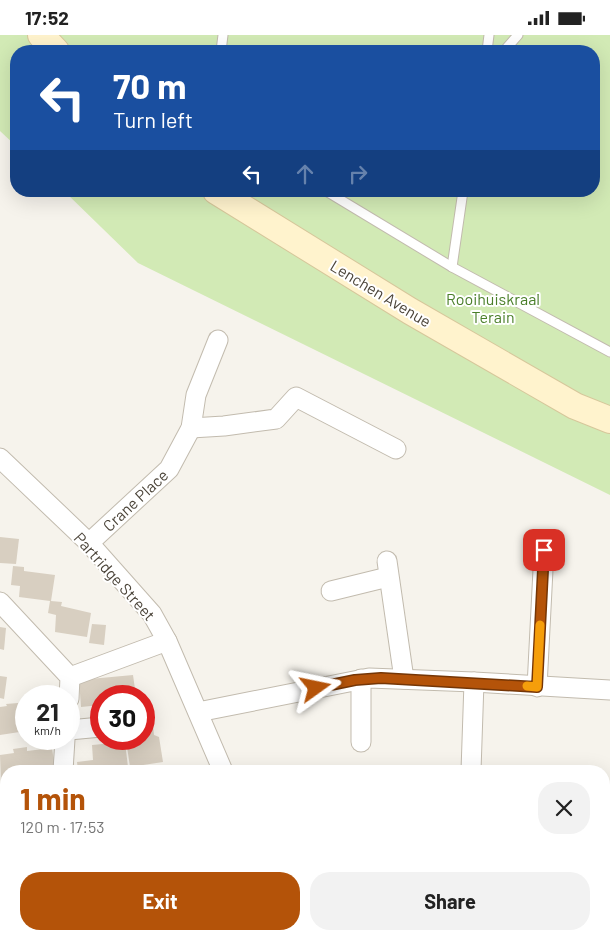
<!DOCTYPE html>
<html lang="en">
<head>
<meta charset="utf-8">
<style>
  body { margin:0; font-family:Barlow,sans-serif; background:#f2f2f2; color:#222; height:100vh; display:flex; flex-direction:column; font-size:19px; white-space:nowrap }
  * { box-sizing:border-box; margin:0 }
  p { font-size:16px; color:#767676 }
  .icon { flex:none; width:28px; height:28px; fill:none; stroke:currentColor; stroke-width:2; stroke-linecap:round; stroke-linejoin:round }
  .map { position:relative; flex:1; overflow:hidden }
  .panel { position:absolute; left:0px; top:730px; width:610px; height:175px; display:flex; flex-direction:column; background:#fff; border-radius:20px 20px 0 0; box-shadow:0 5px 20px #0002 }
  .panel>* { flex:none }
  .top-card { position:absolute; left:10px; top:10px; width:590px; height:152px; border-radius:20px; box-shadow:0 5px 20px #0002; background:#1a4fa0; color:#fff; overflow:hidden }
  .speed { position:absolute; left:15px; top:650px; display:flex; gap:10px; font-size:25px; font-weight:700; text-align:center }
  .speed>* { display:grid; place-content:center; width:65px; height:65px; border-radius:50%; background:#fff; box-shadow:0 5px 20px #0002; line-height:1 }
  .speed small { font-size:12px; font-weight:400 }
  .speed .limit { border:8px solid #d22; background:#fff; color:#111 }
  .pin { position:absolute; display:grid; place-items:center; width:42px; height:42px; color:#fff; margin:-21px; border-radius:10px; box-shadow:0 2px 8px #0006 }
  .me { position:absolute; width:55px; margin:-28px; rotate:78deg; stroke-linejoin:round; filter:drop-shadow(0 0 4px #0008) }
  .turn { display:flex; align-items:center; gap:18px; height:105px; padding:0 20px; font-size:22px }
  .turn .icon { width:65px; height:65px; stroke-width:2.5 }
  .turn b { display:block; font-size:35px; line-height:42px }
  .lanes { display:flex; align-items:center; height:48px; padding:0 20px; background:#0003; justify-content:center; gap:25px; direction:ltr }
  .lanes .off { opacity:.35 }
  .round { display:grid; place-items:center; flex:none; width:52px; height:52px; border-radius:20px; background:#f2f2f2 }
  .overview { display:flex; align-items:center; justify-content:space-between; height:85px; padding:0 20px }
  h1 { font-size:30px; font-weight:700; line-height:38px; color:#b45309 }
  .action { display:flex; gap:10px; margin-top:auto; padding:10px 20px }
  .action a { flex:1; height:58px; border-radius:20px; background:#b45309; color:#fff; font-size:20px; font-weight:700; line-height:58px; text-align:center }
  .action a+a { background:#f2f2f2; color:#222 }
  .status { display:flex; justify-content:space-between; align-items:center; height:35px; padding:0 25px; background:#fff; direction:ltr }
  .status svg { height:14px; fill:currentColor }
  .map>svg:first-child { display:block }
  .green { fill:#d2eab5 }
  .building { fill:#d8cfc1 }
  .lines { fill:none; stroke-linecap:round; stroke-linejoin:round }
  .service-casing { stroke:#c2bbae; stroke-width:11 }
  .minor-casing { stroke:#c2bbae; stroke-width:21 }
  .secondary-casing { stroke:#d6c79b; stroke-width:28 }
  .service { stroke:#fff; stroke-width:9 }
  .minor { stroke:#fff; stroke-width:19 }
  .secondary { stroke:#fff3cd; stroke-width:26 }
  .route-casing { stroke:#753606; stroke-width:12 }
  .route { stroke:#b45309; stroke-width:9 }
  .slow { stroke:#f59e0b; stroke-width:9 }
  .labels { text-anchor:middle; dominant-baseline:central; stroke-width:4; stroke-linejoin:round; paint-order:stroke }
  .street-label { font-size:16px; fill:#4b4439; stroke:#fff }
  .park-label { font-size:16px; fill:#4a7f2a; stroke:#fff }
</style>
</head>
<body>
<div class="status"><b>17:52</b><svg viewBox="0 0 49 12"><path d="M0 12V9h3v3zM5 12V6h3v6zM10 12V3h3v9zM15 12V0h3v12zM26 1h20v11H26zM47 4h2v5h-2z"/></svg></div>
<div class="map">
<svg width="610" height="905" viewBox="0 0 610 905">
  <rect width="100%" height="100%" fill="#f6f3ec"/>
  <path class="green" d="M0,0H610V460L138,228L64,156H594V16H16V111L0,96Z"/>
  <g class="building">
    <path d="M0,502L19,504L16,529L0,528Z"/>
    <path d="M13,531L24,532V536L55,540L51,566L62,567L61,571L91,578L87,602L55,597L56,580L48,578L50,566L19,562L20,551L11,550Z"/>
    <path d="M92,589L106,590L104,610L89,608Z"/>
    <path d="M0,592L6,593L4,615L0,614Z"/>
    <path d="M133,640L136,661H101V670L81,672L79,645Z"/>
    <path d="M0,641L7,642L4,664L0,663Z"/>
    <path d="M18,668L19,670L26,669V696L0,700V672L7,671L6,669Z"/>
    <path d="M152,681L154,700L159,702L163,727L130,732L126,705L144,704V683Z"/>
    <path d="M125,707L128,732L97,735V736H78L77,727L93,725L92,710Z"/>
    <path d="M27,712V716L52,713L55,734L42,736H6V746L1,747L0,720L14,718L13,714Z"/>
    <path d="M6,787V812L0,813V788Z"/>
    <path d="M0,831H6V856L0,857Z"/>
    <path d="M3,893H6V899H38L39,905H5Z"/>
    <path d="M43,899H78L79,905H44Z"/>
    <path d="M106,899H144V900L126,902V905H107Z"/>
    <path d="M154,899H174L175,905H155Z"/>
  </g>
  <g class="lines">
    <defs>
      <g id="service">
        <path d="M221,16L223,0"/>
        <path d="M487,16L489,0"/>
        <path d="M504,16L518,0"/>
        <path d="M326,156L452,232L610,317"/>
        <path d="M452,232L463,156"/>
      </g>
      <g id="minor">
        <path d="M191,393L224,391L276,384L296,362L396,414"/>
        <path d="M0,423L89,508L152,579L167,606L223,736"/>
        <path d="M89,508L169,434L191,393L196,360L218,305"/>
        <path d="M387,526L404,644"/>
        <path d="M331,556L388,542"/>
        <path d="M0,567L70,642L69,664"/>
        <path d="M70,642L167,606"/>
        <path d="M537,652L544,515"/>
        <path d="M198,677L369,643L474,647L610,655"/>
        <path d="M69,695L101,692"/>
        <path d="M361,707V644"/>
        <path d="M63,736L65,704"/>
        <path d="M471,736L474,647"/>
        <path d="M0,768L6,767"/>
        <path d="M88,899L90,905"/>
        <path d="M252,899V905"/>
      </g>
      <g id="secondary">
        <path d="M41,0L56,16"/>
        <path d="M216,156L410,276L575,371L610,385"/>
      </g>
    </defs>
    <use href="#service" class="service-casing"/>
    <use href="#minor" class="minor-casing"/>
    <use href="#secondary" class="secondary-casing"/>
    <use href="#service" class="service"/>
    <use href="#minor" class="minor"/>
    <use href="#secondary" class="secondary"/>
  </g>
  <g class="lines">
    <defs>
      <path id="route" d="M316,653L355,645L381,643L537,652L544,515"/>
    </defs>
    <use href="#route" class="route-casing"/>
    <use href="#route" class="route"/>
    <path class="slow" d="M527,651L537,652L540,590"/>
  </g>
  <g class="labels">
    <g class="street-label">
      <text transform="translate(381 258) rotate(31)">Lenchen Avenue</text>
      <text transform="translate(135 465) rotate(-43)">Crane Place</text>
      <text transform="translate(115 541) rotate(48)">Partridge Street</text>
    </g>
    <g class="park-label">
      <text x="493" y="263">Rooihuiskraal<tspan x="493" dy="18">Terain</tspan></text>
    </g>
  </g>
</svg>
<div class="speed"><div>21<small>km/h</small></div><div class="limit">30</div></div>
<div class="pin" style="left:544px;top:515px;background:#d93025"><svg class="icon" aria-label="arrive" viewBox="0 0 24 24"><path d="M6 21V4h12l-3 4 3 4H6"/></svg></div>
<svg class="me" style="left:316px;top:653px" viewBox="-20 -20 40 40"><path d="M0-17L14 15 0 8-14 15z" fill="#b45309" stroke="#fff" stroke-width="4"/></svg>
<div class="top-card">
<div class="turn"><svg class="icon" aria-label="left" viewBox="0 0 24 24"><path d="M17 20v-9H6M10 6l-5 5 5 5"/></svg><div><b>70 m</b>Turn left</div></div>
<div class="lanes"><svg class="icon" aria-label="left" viewBox="0 0 24 24"><path d="M17 20v-9H6M10 6l-5 5 5 5"/></svg><svg class="icon off" aria-label="ahead" viewBox="0 0 24 24"><path d="M12 20V5M6 11l6-6 6 6"/></svg><svg class="icon off" aria-label="right" viewBox="0 0 24 24"><path d="M7 20v-9h11M14 6l5 5-5 5"/></svg></div>
</div>
<section class="panel">
<div class="overview"><div><h1>1 min</h1><p>120 m · 17:53</p></div><a class="round"><svg class="icon" aria-label="close" viewBox="0 0 24 24"><path d="M6 6l12 12M18 6L6 18"/></svg></a></div>
<div class="action"><a>Exit</a><a>Share</a></div>
</section>
</div>
</body>
</html>
